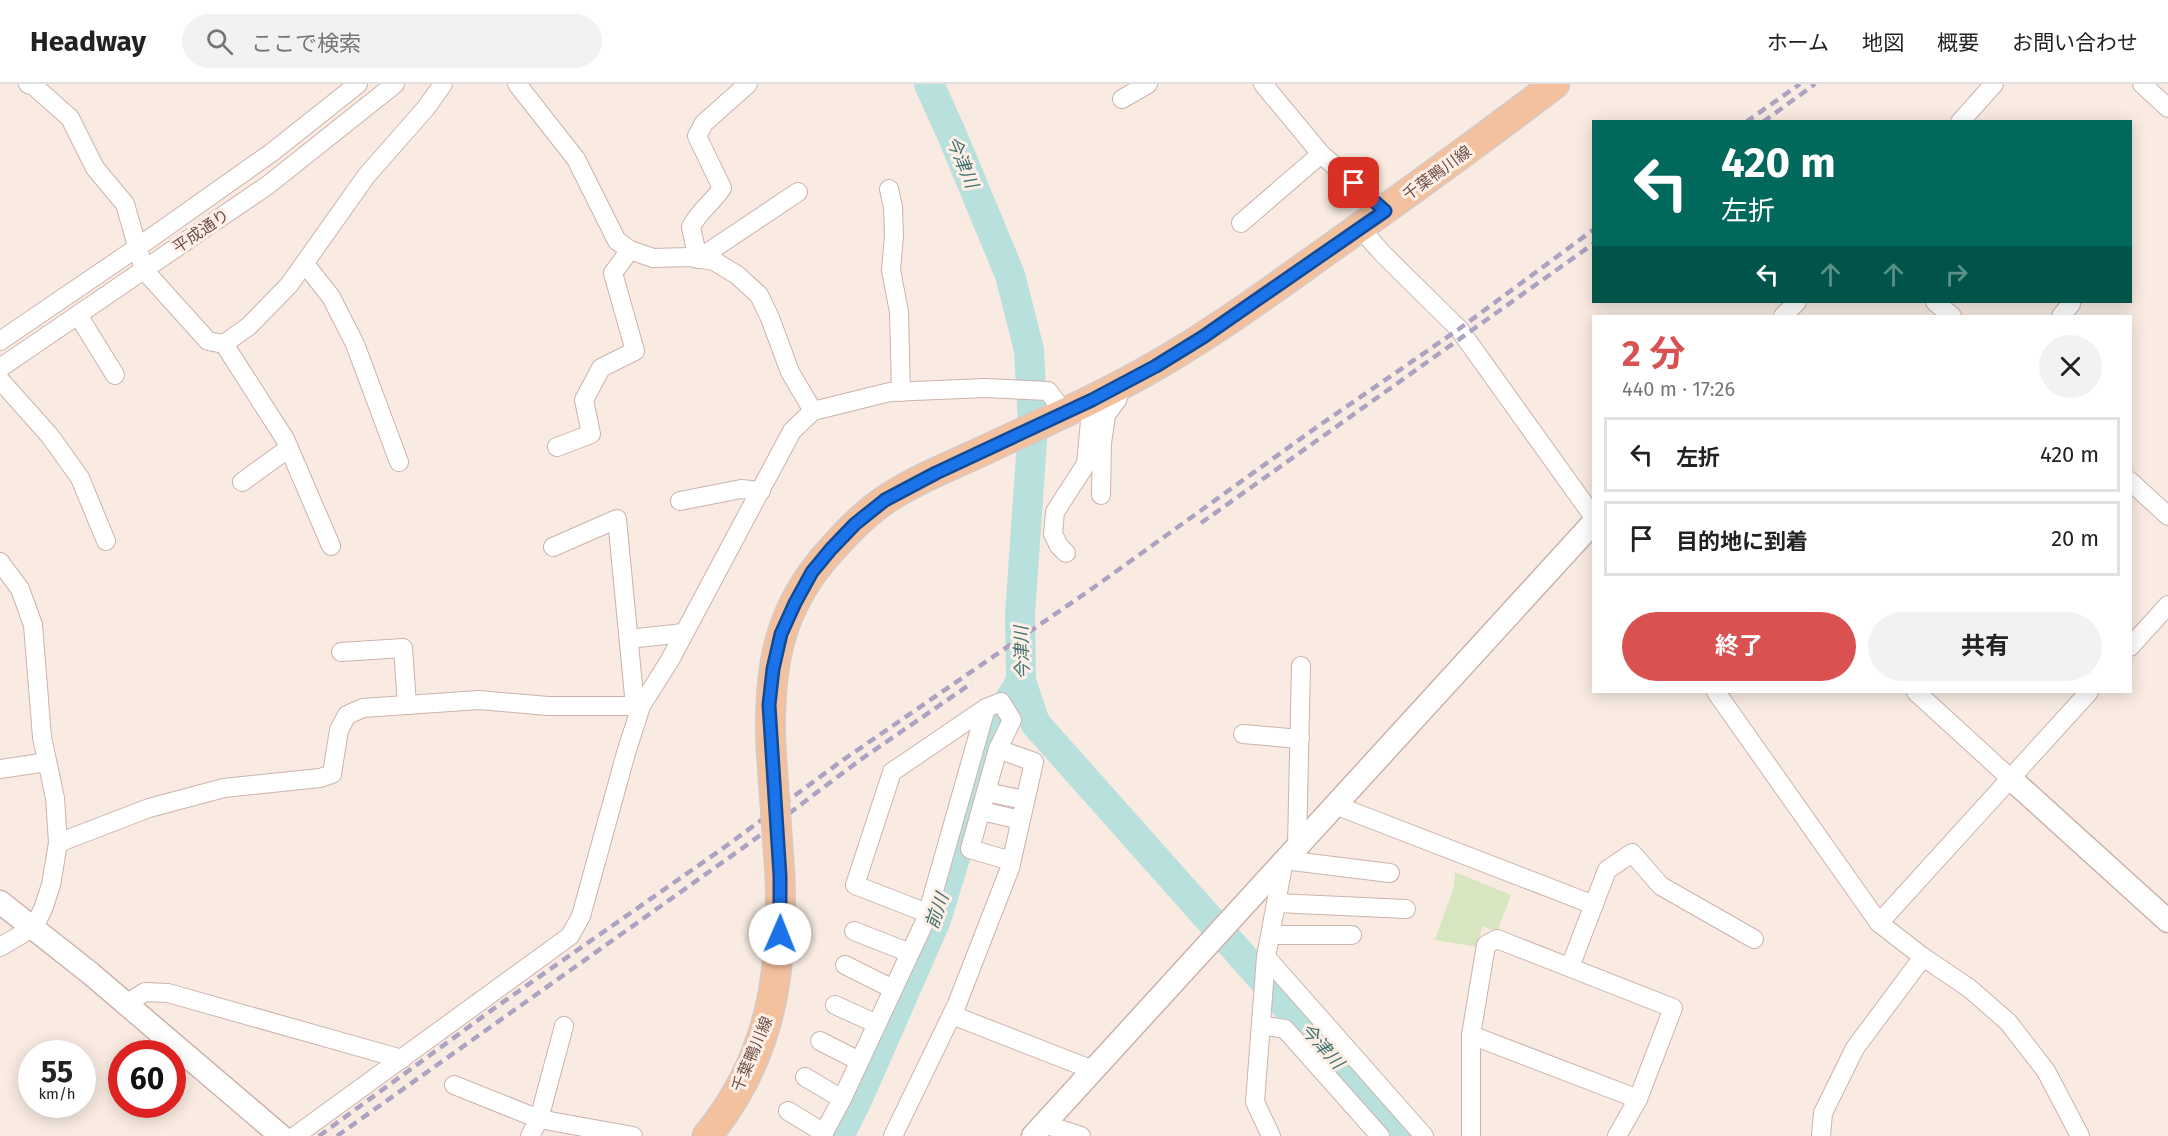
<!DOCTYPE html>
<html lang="ja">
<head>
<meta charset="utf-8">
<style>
  body { margin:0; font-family:"Fira Sans","Noto Sans JP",sans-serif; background:#f2f2f2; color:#222; height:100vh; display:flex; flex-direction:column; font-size:22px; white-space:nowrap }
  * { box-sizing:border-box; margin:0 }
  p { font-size:20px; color:#767676 }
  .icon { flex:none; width:33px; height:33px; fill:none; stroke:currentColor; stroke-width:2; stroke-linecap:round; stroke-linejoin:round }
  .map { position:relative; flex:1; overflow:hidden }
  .drawer { position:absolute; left:1592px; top:231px; width:540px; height:378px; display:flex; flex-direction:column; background:#fff; border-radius:0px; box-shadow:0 3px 15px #0003 }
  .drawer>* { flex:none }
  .banner { position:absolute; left:1592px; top:36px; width:540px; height:183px; border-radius:0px; box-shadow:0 3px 15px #0003; background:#00695c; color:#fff; overflow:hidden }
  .speed { position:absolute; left:18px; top:956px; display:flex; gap:12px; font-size:30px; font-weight:700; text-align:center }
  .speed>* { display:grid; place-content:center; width:78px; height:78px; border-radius:50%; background:#fff; box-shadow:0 3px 15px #0003; line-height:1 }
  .speed small { font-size:15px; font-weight:400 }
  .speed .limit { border:9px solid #d22; background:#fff; color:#111 }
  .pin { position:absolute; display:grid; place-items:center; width:51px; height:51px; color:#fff; margin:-26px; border-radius:12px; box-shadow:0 3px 9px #0006 }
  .me { position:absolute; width:66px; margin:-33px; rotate:1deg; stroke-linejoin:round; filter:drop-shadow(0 0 4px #0008) }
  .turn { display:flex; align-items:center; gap:21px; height:126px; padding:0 30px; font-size:27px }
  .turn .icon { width:78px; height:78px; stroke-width:2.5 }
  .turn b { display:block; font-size:42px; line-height:51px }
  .lanes { display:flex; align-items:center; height:57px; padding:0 30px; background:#0003; justify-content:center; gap:30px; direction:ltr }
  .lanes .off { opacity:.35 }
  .round { display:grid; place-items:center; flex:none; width:63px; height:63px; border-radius:32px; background:#f2f2f2 }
  .summary { display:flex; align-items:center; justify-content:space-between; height:102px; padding:0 30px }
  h1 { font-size:36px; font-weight:700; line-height:45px; color:#d95150 }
  .button { display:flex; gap:12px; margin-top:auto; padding:12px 30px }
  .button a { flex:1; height:69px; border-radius:36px; background:#d95150; color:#fff; font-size:24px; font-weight:700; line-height:69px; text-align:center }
  .button a+a { background:#f2f2f2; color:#222 }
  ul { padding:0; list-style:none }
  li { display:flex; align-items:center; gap:18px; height:75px; margin:0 12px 9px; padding:0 18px; border:3px solid #e0e0e0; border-radius:0px }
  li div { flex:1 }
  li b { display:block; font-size:22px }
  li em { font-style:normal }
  header { display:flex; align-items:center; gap:36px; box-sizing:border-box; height:84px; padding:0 30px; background:#fff; border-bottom:2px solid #e0e0e0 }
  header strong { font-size:28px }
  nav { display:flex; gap:33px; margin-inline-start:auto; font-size:21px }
  .search { width:420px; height:54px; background:#f2f2f2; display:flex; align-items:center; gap:15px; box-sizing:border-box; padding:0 21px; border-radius:33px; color:#767676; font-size:22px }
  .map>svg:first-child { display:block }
  .green { fill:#d7e5c1 }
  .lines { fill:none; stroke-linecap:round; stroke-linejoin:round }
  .river { stroke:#b8e1de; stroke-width:30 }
  .minor-casing { stroke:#cbb3ac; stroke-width:20 }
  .tertiary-casing { stroke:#cbb3ac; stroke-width:25 }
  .primary-casing { stroke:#d4cac9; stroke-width:31 }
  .minor { stroke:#fff; stroke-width:18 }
  .tertiary { stroke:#fff; stroke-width:22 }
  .primary { stroke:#f3c19e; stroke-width:28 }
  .rail { stroke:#aca2c1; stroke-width:4.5; stroke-dasharray:9 6; stroke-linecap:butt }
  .primary-bridge-casing { stroke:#d4cac9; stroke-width:31; stroke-linecap:butt }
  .primary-bridge { stroke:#f3c19e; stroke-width:28 }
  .route-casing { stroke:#114b97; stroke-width:15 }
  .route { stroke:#1a73e8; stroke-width:10 }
  .labels { text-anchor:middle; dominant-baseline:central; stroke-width:6; stroke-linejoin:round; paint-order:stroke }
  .street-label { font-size:16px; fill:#6e4f4a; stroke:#fdefe6 }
  .water-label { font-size:18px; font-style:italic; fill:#407270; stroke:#fdefe6 }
</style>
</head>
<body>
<header>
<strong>Headway</strong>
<div class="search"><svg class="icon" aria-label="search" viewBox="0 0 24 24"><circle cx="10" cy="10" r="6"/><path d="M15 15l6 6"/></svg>ここで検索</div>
<nav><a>ホーム</a><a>地図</a><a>概要</a><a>お問い合わせ</a></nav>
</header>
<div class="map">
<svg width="2168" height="1052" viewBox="0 0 2168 1052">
  <rect width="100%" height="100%" fill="#f9ebe1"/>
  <path class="green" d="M1455,788L1511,811L1497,848L1482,842L1478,863L1435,856L1454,803Z"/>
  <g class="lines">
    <g class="river">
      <path d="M929,0L952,51L1010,191L1029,266L1033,343L1020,530L1021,597L1035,639L1402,1052"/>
      <path d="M839,1052L858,1014L936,836L996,639L1021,597"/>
    </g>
    <defs>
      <g id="minor">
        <path d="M28,0L34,2L70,34L95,84L125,120L144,186L208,257L224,260L249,242L289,201L367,91L426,24L443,0"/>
        <path d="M517,0L576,75L617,157L630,166L653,174L690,173L714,177L737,191L759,211L770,234L790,288L813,327"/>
        <path d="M748,0L704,39L697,52L722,104C713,118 699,127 691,143L698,175L798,108"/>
        <path d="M1263,0L1321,70L1385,127"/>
        <path d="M2142,0L2168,24"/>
        <path d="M1122,15L1148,0"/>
        <path d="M1960,38L1994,0"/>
        <path d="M889,105L893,123L894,152L891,186L899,228L901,308"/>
        <path d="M1241,139L1321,70"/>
        <path d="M1360,144L1382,169L1459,245L1593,432"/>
        <path d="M305,180L331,213L355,260L399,378"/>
        <path d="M1935,218L1952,232"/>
        <path d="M78,231L115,291"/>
        <path d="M1783,232L1797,218"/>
        <path d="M2061,232L2071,220"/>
        <path d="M0,257L138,163L271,69L358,0"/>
        <path d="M224,260L285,355L331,462"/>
        <path d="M0,284L268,101L395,0"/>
        <path d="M0,296L50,352L80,394L106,457"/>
        <path d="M557,363L591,350L584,316L601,284L635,267L613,189L630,166"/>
        <path d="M2130,397L2168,432"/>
        <path d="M242,398L289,364"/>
        <path d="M1101,411L1102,359L1106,331L1117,316L1122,301"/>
        <path d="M680,417L741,405L761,407"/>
        <path d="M553,463L617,435L635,622"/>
        <path d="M1066,469L1059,462L1053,450L1055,428L1086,380L1092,316"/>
        <path d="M0,478L20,505L33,541L42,653L55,714L58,759L51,801L43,825L34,843L0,863"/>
        <path d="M629,555L683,549"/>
        <path d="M2130,563L2168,521"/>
        <path d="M341,568L403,564L407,621"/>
        <path d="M1716,608L1879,839L1923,873L1969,904L2008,938L2046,987L2080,1052"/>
        <path d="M1916,608L2010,694"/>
        <path d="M1243,650L1300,655"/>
        <path d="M0,685L47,678"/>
        <path d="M986,708L1025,716"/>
        <path d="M1335,721L1594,821"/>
        <path d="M982,727L1020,736"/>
        <path d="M58,759L149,724L224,704L320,694L332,690L339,646L347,631L363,624L479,616L548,622H641"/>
        <path d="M1297,761L1301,582"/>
        <path d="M1277,819L1406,825"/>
        <path d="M927,829L855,801L892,688L986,624L1001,618L1012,636L998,665L970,765L1011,777"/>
        <path d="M1879,839L2089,608"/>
        <path d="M854,847L910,869"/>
        <path d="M1271,851H1352"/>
        <path d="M1266,873L1424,1052"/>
        <path d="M845,881L893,905"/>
        <path d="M1570,883L1607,786L1632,769L1661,802L1754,855"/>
        <path d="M126,920L145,908L168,909L402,975"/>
        <path d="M835,921L877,940"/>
        <path d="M952,931L1093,986"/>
        <path d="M1261,941L1285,945L1380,1052"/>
        <path d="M1471,951L1638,1015"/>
        <path d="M820,957L859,977"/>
        <path d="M805,993L842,1015"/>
        <path d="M454,1001L539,1035L633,1052"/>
        <path d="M788,1027L824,1049"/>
        <path d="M1044,1040L1081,1052"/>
        <path d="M295,1052L570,852L581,832L626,669L641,622L670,576L792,347L813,327L890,308L985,304L1048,307L1064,328"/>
        <path d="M530,1052L539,1035L564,942"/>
        <path d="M822,1052L842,1015L926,835L986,624"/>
        <path d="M893,1052L957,920L1010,784L1034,678L998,665"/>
        <path d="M1271,1052L1255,1018L1266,873L1284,776L1390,789"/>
        <path d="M1471,1052V951L1486,861L1497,855L1673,924L1638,1015L1617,1052"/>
        <path d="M1821,1052L1823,1029L1855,964L1923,873"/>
      </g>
      <g id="tertiary">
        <path d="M2010,694L2168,837"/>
        <path d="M0,818L90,889L281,1052"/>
        <path d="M1033,1052L1593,439"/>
      </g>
      <g id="primary">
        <path d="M771,664C768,585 777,524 833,464C848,447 866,429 885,416C916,395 953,381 987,365C1044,338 1102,313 1157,281C1216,247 1272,206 1328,166C1404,112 1480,57 1555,0"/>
        <path d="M707,1052C771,974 783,890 780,792"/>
      </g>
    </defs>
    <use href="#minor" class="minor-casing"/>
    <use href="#tertiary" class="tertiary-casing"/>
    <use href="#primary" class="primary-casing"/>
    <use href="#minor" class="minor"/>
    <use href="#tertiary" class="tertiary"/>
    <use href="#primary" class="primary"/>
    <g class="rail">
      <path d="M1746,38L1800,0"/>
      <path d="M1763,38L1815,0"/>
      <path d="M1201,439L1593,160"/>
      <path d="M319,1052L496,923L722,765L843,676L1093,504L1317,343L1459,245L1593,146"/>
      <path d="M337,1052L751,758L860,676L972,599"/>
    </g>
    <defs>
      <path id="primary-bridge" d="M771,664L780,792"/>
    </defs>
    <use href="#primary-bridge" class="primary-bridge-casing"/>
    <use href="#primary-bridge" class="primary-bridge"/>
  </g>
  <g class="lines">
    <defs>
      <path id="route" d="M780,850V792L769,621L773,585L781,550L795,519L812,488L831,465L855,440L885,416L936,389L1092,316L1156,282L1203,253L1385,127L1354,99"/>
    </defs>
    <use href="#route" class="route-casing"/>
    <use href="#route" class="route"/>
  </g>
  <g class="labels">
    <g class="street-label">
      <text transform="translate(1437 89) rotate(-36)">千葉鴨川線</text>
      <text transform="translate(201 147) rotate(-34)">平成通り</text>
      <text transform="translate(752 970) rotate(-67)">千葉鴨川線</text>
    </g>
    <g class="water-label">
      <text transform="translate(962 78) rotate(67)">今津川</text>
      <text transform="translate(1022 569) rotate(-92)">今津川</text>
      <text transform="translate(937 827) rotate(-71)">前川</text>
      <text transform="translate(1322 962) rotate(48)">今津川</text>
    </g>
  </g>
</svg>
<div class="speed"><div>55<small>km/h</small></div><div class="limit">60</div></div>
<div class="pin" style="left:1354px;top:99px;background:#d93025"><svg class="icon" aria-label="arrive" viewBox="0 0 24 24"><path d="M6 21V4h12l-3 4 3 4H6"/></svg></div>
<svg class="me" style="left:780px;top:850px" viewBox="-20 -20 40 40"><circle r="19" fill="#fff"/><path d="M0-13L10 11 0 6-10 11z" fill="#1a73e8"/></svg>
<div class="banner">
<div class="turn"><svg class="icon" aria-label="left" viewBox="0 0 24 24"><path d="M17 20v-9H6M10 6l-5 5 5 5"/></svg><div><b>420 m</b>左折</div></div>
<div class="lanes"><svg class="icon" aria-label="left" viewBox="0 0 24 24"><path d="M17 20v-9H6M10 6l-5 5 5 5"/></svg><svg class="icon off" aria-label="ahead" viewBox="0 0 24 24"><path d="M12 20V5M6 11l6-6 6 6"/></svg><svg class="icon off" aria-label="ahead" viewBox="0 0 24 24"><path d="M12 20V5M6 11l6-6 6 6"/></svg><svg class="icon off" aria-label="right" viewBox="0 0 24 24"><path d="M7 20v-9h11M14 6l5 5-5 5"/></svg></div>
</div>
<section class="drawer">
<div class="summary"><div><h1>2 分</h1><p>440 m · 17:26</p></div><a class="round"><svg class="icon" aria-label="close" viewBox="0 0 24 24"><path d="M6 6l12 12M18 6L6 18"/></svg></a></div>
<ul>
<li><svg class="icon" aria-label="left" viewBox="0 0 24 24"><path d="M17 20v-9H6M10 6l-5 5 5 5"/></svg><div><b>左折</b></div><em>420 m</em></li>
<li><svg class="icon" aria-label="arrive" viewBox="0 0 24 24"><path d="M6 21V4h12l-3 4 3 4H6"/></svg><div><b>目的地に到着</b></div><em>20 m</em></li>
</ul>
<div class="button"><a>終了</a><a>共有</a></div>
</section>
</div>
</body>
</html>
